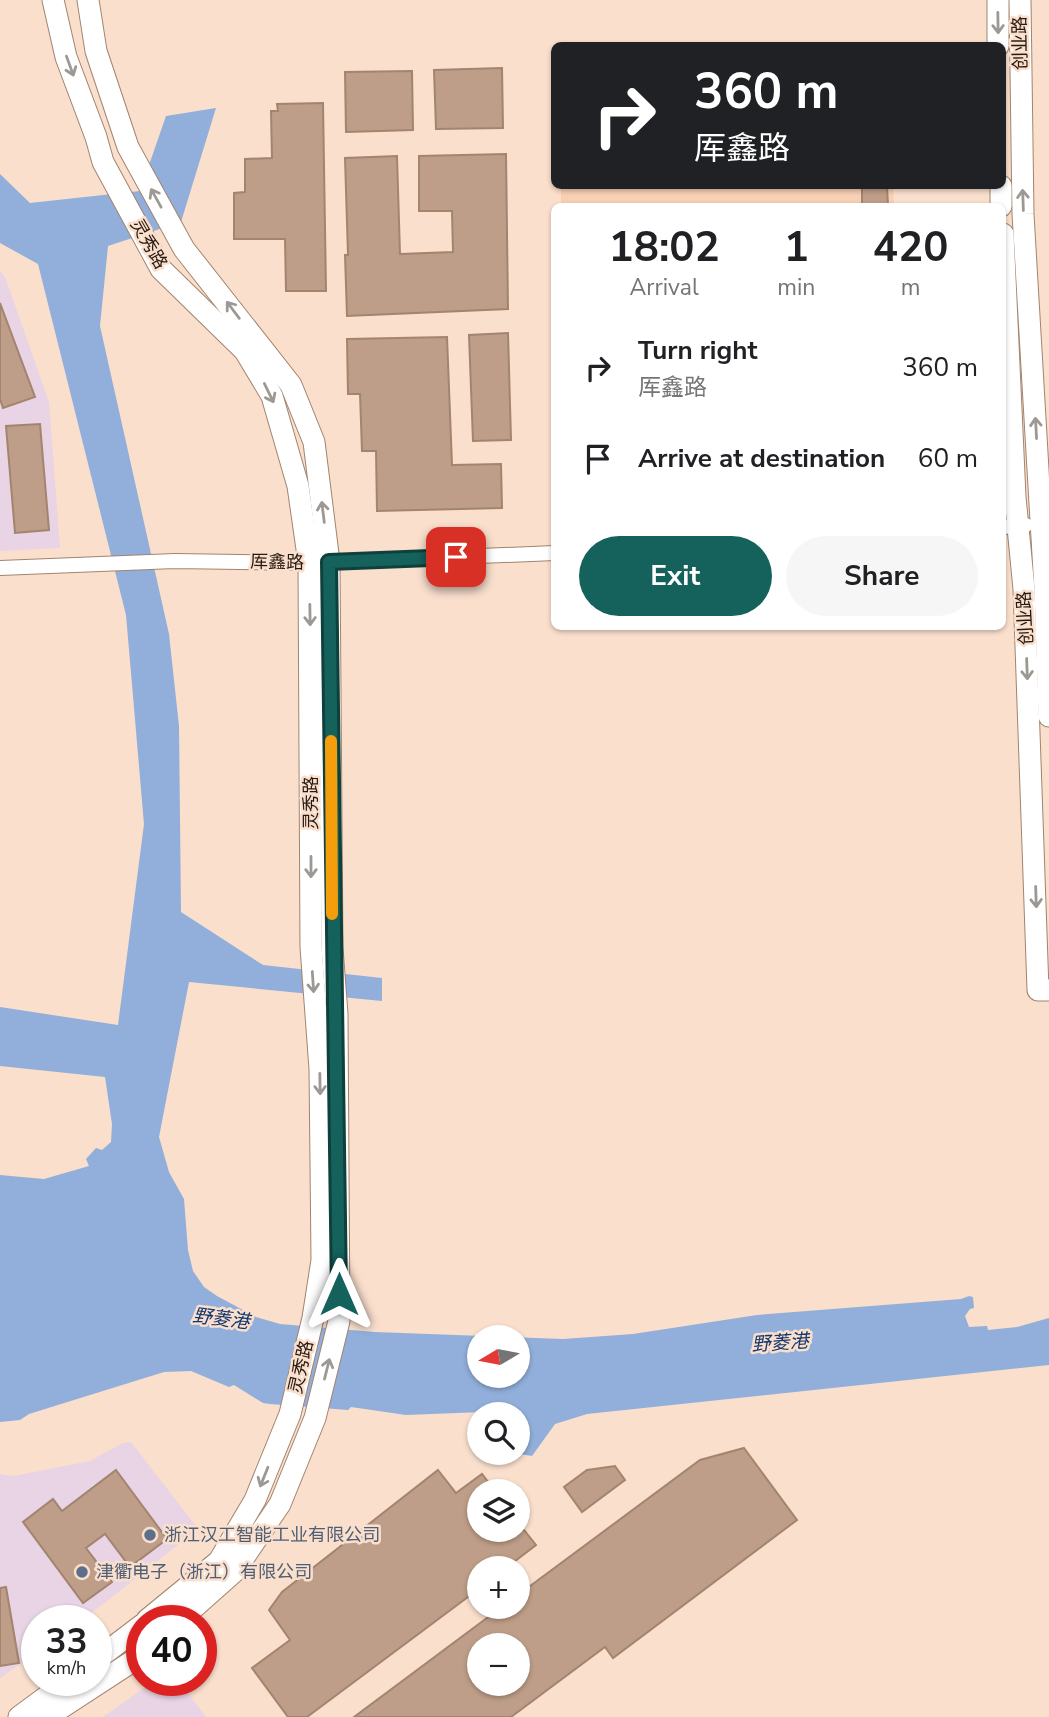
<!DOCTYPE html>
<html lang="en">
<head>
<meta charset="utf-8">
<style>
  body { margin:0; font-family:"Nunito Sans","Noto Sans SC",sans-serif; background:#f6f6f6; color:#202124; height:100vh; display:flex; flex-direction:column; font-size:26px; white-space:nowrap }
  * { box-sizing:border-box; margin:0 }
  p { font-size:23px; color:#757577 }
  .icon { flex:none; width:38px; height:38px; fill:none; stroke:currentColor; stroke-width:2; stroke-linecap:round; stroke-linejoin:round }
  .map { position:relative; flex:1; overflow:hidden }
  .sheet { position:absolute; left:551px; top:203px; width:455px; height:427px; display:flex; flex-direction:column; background:#fff; border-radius:10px; box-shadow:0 2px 5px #0004 }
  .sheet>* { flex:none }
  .hud { position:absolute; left:551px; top:42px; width:455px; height:147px; border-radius:10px; box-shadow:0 2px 5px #0004; background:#202124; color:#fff; overflow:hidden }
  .needle { width:46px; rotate:260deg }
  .tools { position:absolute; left:467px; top:1325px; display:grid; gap:14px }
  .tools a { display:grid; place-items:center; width:63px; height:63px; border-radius:50%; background:#fff; box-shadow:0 2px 5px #0004; font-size:35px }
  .speed { position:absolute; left:21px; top:1605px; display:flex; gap:14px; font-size:35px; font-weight:700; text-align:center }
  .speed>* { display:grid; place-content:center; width:91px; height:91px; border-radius:50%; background:#fff; box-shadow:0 2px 5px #0004; line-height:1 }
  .speed small { font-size:18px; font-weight:400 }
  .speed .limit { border:10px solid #d22; background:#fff; color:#111 }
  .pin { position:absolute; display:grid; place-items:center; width:60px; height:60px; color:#fff; margin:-30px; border-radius:14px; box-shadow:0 4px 10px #0006 }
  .me { position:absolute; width:77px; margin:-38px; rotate:0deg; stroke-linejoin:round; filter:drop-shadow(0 0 5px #0008) }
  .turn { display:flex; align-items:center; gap:24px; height:147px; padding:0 28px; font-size:32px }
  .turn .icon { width:91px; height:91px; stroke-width:2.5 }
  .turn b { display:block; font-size:49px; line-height:60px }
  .eta { display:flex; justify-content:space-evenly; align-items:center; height:119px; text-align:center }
  .eta b { font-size:42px; font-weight:700; line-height:49px }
  .action { display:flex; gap:14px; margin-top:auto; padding:14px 28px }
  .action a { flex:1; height:80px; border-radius:42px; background:#15625c; color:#fff; font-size:28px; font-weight:700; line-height:80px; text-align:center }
  .action a+a { background:#f6f6f6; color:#202124 }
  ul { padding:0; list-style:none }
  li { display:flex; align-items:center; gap:21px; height:91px; padding:0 28px }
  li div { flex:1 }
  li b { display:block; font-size:26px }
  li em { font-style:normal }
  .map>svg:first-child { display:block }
  .commercial { fill:#e8d4e4 }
  .built { fill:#f8d0b4 }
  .water { fill:#91afda; fill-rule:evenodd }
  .building { fill:#be9e88; stroke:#a3846f; stroke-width:2; fill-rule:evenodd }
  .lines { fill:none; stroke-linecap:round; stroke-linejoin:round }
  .street-casing { stroke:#a2846e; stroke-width:16 }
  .secondary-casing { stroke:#a2846e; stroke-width:23 }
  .street { stroke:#fff; stroke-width:14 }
  .secondary { stroke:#fff; stroke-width:21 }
  .oneway { stroke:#9d9894 }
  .route-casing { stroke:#0e403c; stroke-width:18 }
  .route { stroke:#15625c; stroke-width:12 }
  .slow { stroke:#f59e0b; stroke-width:12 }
  .service-dot { fill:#5c6f8a; stroke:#fadfcd; stroke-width:2.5 }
  .labels { text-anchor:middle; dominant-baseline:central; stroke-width:5; stroke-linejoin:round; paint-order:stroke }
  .street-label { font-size:18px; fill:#251911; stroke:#fadfcd }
  .service-label { font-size:18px; fill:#4e5e75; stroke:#fadfcd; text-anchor:start }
  .water-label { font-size:19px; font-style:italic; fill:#12376c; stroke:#fadfcd }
</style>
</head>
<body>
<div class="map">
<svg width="1049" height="1717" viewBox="0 0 1049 1717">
  <rect width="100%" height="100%" fill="#fadfcd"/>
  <g class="commercial">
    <path d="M0,271L5,277L49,402L60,548L0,551Z"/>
    <path d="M131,1442L198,1529L83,1620H37V1653L0,1678V1474L14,1476L90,1461L123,1443Z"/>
    <path d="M155,1680H178L206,1717H103Z"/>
  </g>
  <path class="built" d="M561,186H893L894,206H561Z"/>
  <path class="water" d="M216,108L181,222L108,246L100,326L169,634L179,726L181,912L263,965L382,978V1001L189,982L159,1137L169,1172L184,1199L188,1250L193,1271L204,1287L217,1296L256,1317L280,1324L375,1332L563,1339L633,1334L757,1315L961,1299L969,1296L973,1297L974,1308L970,1309L965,1316L969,1327L987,1326L988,1330L1017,1327L1049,1318V1365L587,1414L555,1424L532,1456L514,1453L518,1452V1414H484L482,1412L406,1415L351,1407L348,1410L270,1404L263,1403L234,1385L229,1387L191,1371L164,1372L29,1414L20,1420L0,1422V1175L44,1179L89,1166L86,1159L96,1148L102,1150L111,1142L112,1124L105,1077L0,1066V1007L118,1025L144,824L126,615L38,264L0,243V174L30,203L140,191L166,116ZM480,1337H518V1376H480Z"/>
  <g class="building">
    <path d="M502,68L503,128L436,129L434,70Z"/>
    <path d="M412,71L413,130L346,132L345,72Z"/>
    <path d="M323,103L326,291H286L285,239H234V193L245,192V159L272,158L271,111H278L277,104Z"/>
    <path d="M506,154L508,309L347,316L345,255H348L345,158L397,156L400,254L453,252L452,211H419V156Z"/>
    <path d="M862,186H887L888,206H862Z"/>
    <path d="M0,303L35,397L3,408L0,399Z"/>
    <path d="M508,333L511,440L473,441L469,335Z"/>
    <path d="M447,337L452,465L501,464L502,508L377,511L376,451H362L360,394H348L347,339Z"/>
    <path d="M40,424L49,530L15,533L6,426Z"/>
    <path d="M744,1448L797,1520L613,1658L605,1647L511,1717H354L503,1606H518V1595L700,1460ZM480,1645H518V1684H480Z"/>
    <path d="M615,1466L625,1480L582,1512L564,1487L587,1470Z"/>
    <path d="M116,1470L167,1539L130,1567L105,1534L86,1548L112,1582L83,1603L23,1522L53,1499L62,1511Z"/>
    <path d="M438,1470L456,1493L482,1474L495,1491H480V1530H524L536,1545L506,1568H480V1588L307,1717H288L252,1668L290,1640L269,1610L282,1592Z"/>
    <path d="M6,1587L19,1663L0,1666V1588Z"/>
  </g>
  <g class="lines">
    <defs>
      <g id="street">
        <path d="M1003,527L1026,525"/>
        <path d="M0,568L175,561L309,563L555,553"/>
      </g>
      <g id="secondary">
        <path d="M53,0L66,57L96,137L103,162L161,269L245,351L272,396L298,486L309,563L311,947L320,1069L322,1260L313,1318L290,1414L255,1500L219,1561L147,1620"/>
        <path d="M88,0L96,51L128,147L184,249L291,385L314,442L329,562L332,948L337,1014L339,1321L315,1418L280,1504L234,1572L180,1620"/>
        <path d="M998,0V46"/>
        <path d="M1020,0L1023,214L1045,589L1049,716"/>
        <path d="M1001,186V206"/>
        <path d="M1003,234L1015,497L1024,589L1038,990H1049"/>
        <path d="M96,1660L142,1625"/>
        <path d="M19,1717L69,1680"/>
        <path d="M47,1717L142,1655"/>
      </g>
    </defs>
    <use href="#street" class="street-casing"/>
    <use href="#secondary" class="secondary-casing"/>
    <use href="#street" class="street"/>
    <use href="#secondary" class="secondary"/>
  </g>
  <defs><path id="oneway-shaft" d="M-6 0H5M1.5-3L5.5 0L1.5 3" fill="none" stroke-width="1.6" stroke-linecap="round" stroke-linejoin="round" transform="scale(1.75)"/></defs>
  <g class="oneway">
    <use href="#oneway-shaft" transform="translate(998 23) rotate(89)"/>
    <use href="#oneway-shaft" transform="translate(70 66) rotate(70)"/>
    <use href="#oneway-shaft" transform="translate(156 198) rotate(-119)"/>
    <use href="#oneway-shaft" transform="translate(1023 200) rotate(-92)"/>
    <use href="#oneway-shaft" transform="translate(233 310) rotate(-127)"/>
    <use href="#oneway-shaft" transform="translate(269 393) rotate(64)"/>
    <use href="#oneway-shaft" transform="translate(1036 428) rotate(-93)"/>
    <use href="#oneway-shaft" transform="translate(323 512) rotate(-97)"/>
    <use href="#oneway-shaft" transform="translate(310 615) rotate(89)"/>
    <use href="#oneway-shaft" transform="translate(1027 669) rotate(88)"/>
    <use href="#oneway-shaft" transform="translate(311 867) rotate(90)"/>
    <use href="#oneway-shaft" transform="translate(1036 897) rotate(88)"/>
    <use href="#oneway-shaft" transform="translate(313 982) rotate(86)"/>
    <use href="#oneway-shaft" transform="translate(320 1084) rotate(89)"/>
    <use href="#oneway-shaft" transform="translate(327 1369) rotate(-76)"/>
    <use href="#oneway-shaft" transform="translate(264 1477) rotate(112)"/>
  </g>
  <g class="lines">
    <defs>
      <path id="route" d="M339,1294L329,562L456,557"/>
    </defs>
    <use href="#route" class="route-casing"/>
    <use href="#route" class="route"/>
    <path class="slow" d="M331,741L332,914"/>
  </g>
  <g class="service-dot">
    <circle cx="150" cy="1535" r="7"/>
    <circle cx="82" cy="1572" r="7"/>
  </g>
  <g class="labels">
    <g class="street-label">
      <text transform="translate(1020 43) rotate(-91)">创业路</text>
      <text transform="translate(149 244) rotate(60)">灵秀路</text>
      <text transform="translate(277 562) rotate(1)">厍鑫路</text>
      <text transform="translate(1025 618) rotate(-93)">创业路</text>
      <text transform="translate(311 803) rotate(-90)">灵秀路</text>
      <text transform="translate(301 1367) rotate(-77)">灵秀路</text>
    </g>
    <g class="service-label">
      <text x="164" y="1535">浙江汉工智能工业有限公司</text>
      <text x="96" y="1572">津衢电子（浙江）有限公司</text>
    </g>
    <g class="water-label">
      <text transform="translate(221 1319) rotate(7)">野菱港</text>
      <text transform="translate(780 1343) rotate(-4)">野菱港</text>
    </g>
  </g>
</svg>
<div class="tools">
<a><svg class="needle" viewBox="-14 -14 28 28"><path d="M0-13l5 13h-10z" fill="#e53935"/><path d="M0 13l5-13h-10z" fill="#757577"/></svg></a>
<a><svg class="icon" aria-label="search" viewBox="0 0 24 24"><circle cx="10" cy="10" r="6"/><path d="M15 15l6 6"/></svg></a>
<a><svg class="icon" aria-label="layers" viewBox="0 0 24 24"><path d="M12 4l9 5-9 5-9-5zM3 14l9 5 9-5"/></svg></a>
<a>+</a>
<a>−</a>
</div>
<div class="speed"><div>33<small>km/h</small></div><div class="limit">40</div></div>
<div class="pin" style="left:456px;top:557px;background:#d93025"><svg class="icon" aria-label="arrive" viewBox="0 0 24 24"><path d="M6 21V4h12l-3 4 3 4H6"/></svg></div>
<svg class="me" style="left:339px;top:1294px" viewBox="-20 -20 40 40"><path d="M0-17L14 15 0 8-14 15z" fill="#15625c" stroke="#fff" stroke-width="4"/></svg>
<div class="hud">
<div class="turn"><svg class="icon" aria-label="right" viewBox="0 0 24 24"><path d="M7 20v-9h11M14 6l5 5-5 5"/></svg><div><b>360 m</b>厍鑫路</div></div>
</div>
<section class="sheet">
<div class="eta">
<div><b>18:02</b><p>Arrival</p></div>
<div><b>1</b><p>min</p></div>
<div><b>420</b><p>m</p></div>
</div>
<ul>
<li><svg class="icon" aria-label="right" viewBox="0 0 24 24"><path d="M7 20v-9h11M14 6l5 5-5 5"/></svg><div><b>Turn right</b><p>厍鑫路</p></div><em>360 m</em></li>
<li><svg class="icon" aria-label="arrive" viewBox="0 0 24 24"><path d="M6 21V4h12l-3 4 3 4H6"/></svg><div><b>Arrive at destination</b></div><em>60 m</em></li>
</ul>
<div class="action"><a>Exit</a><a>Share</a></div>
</section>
</div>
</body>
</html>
